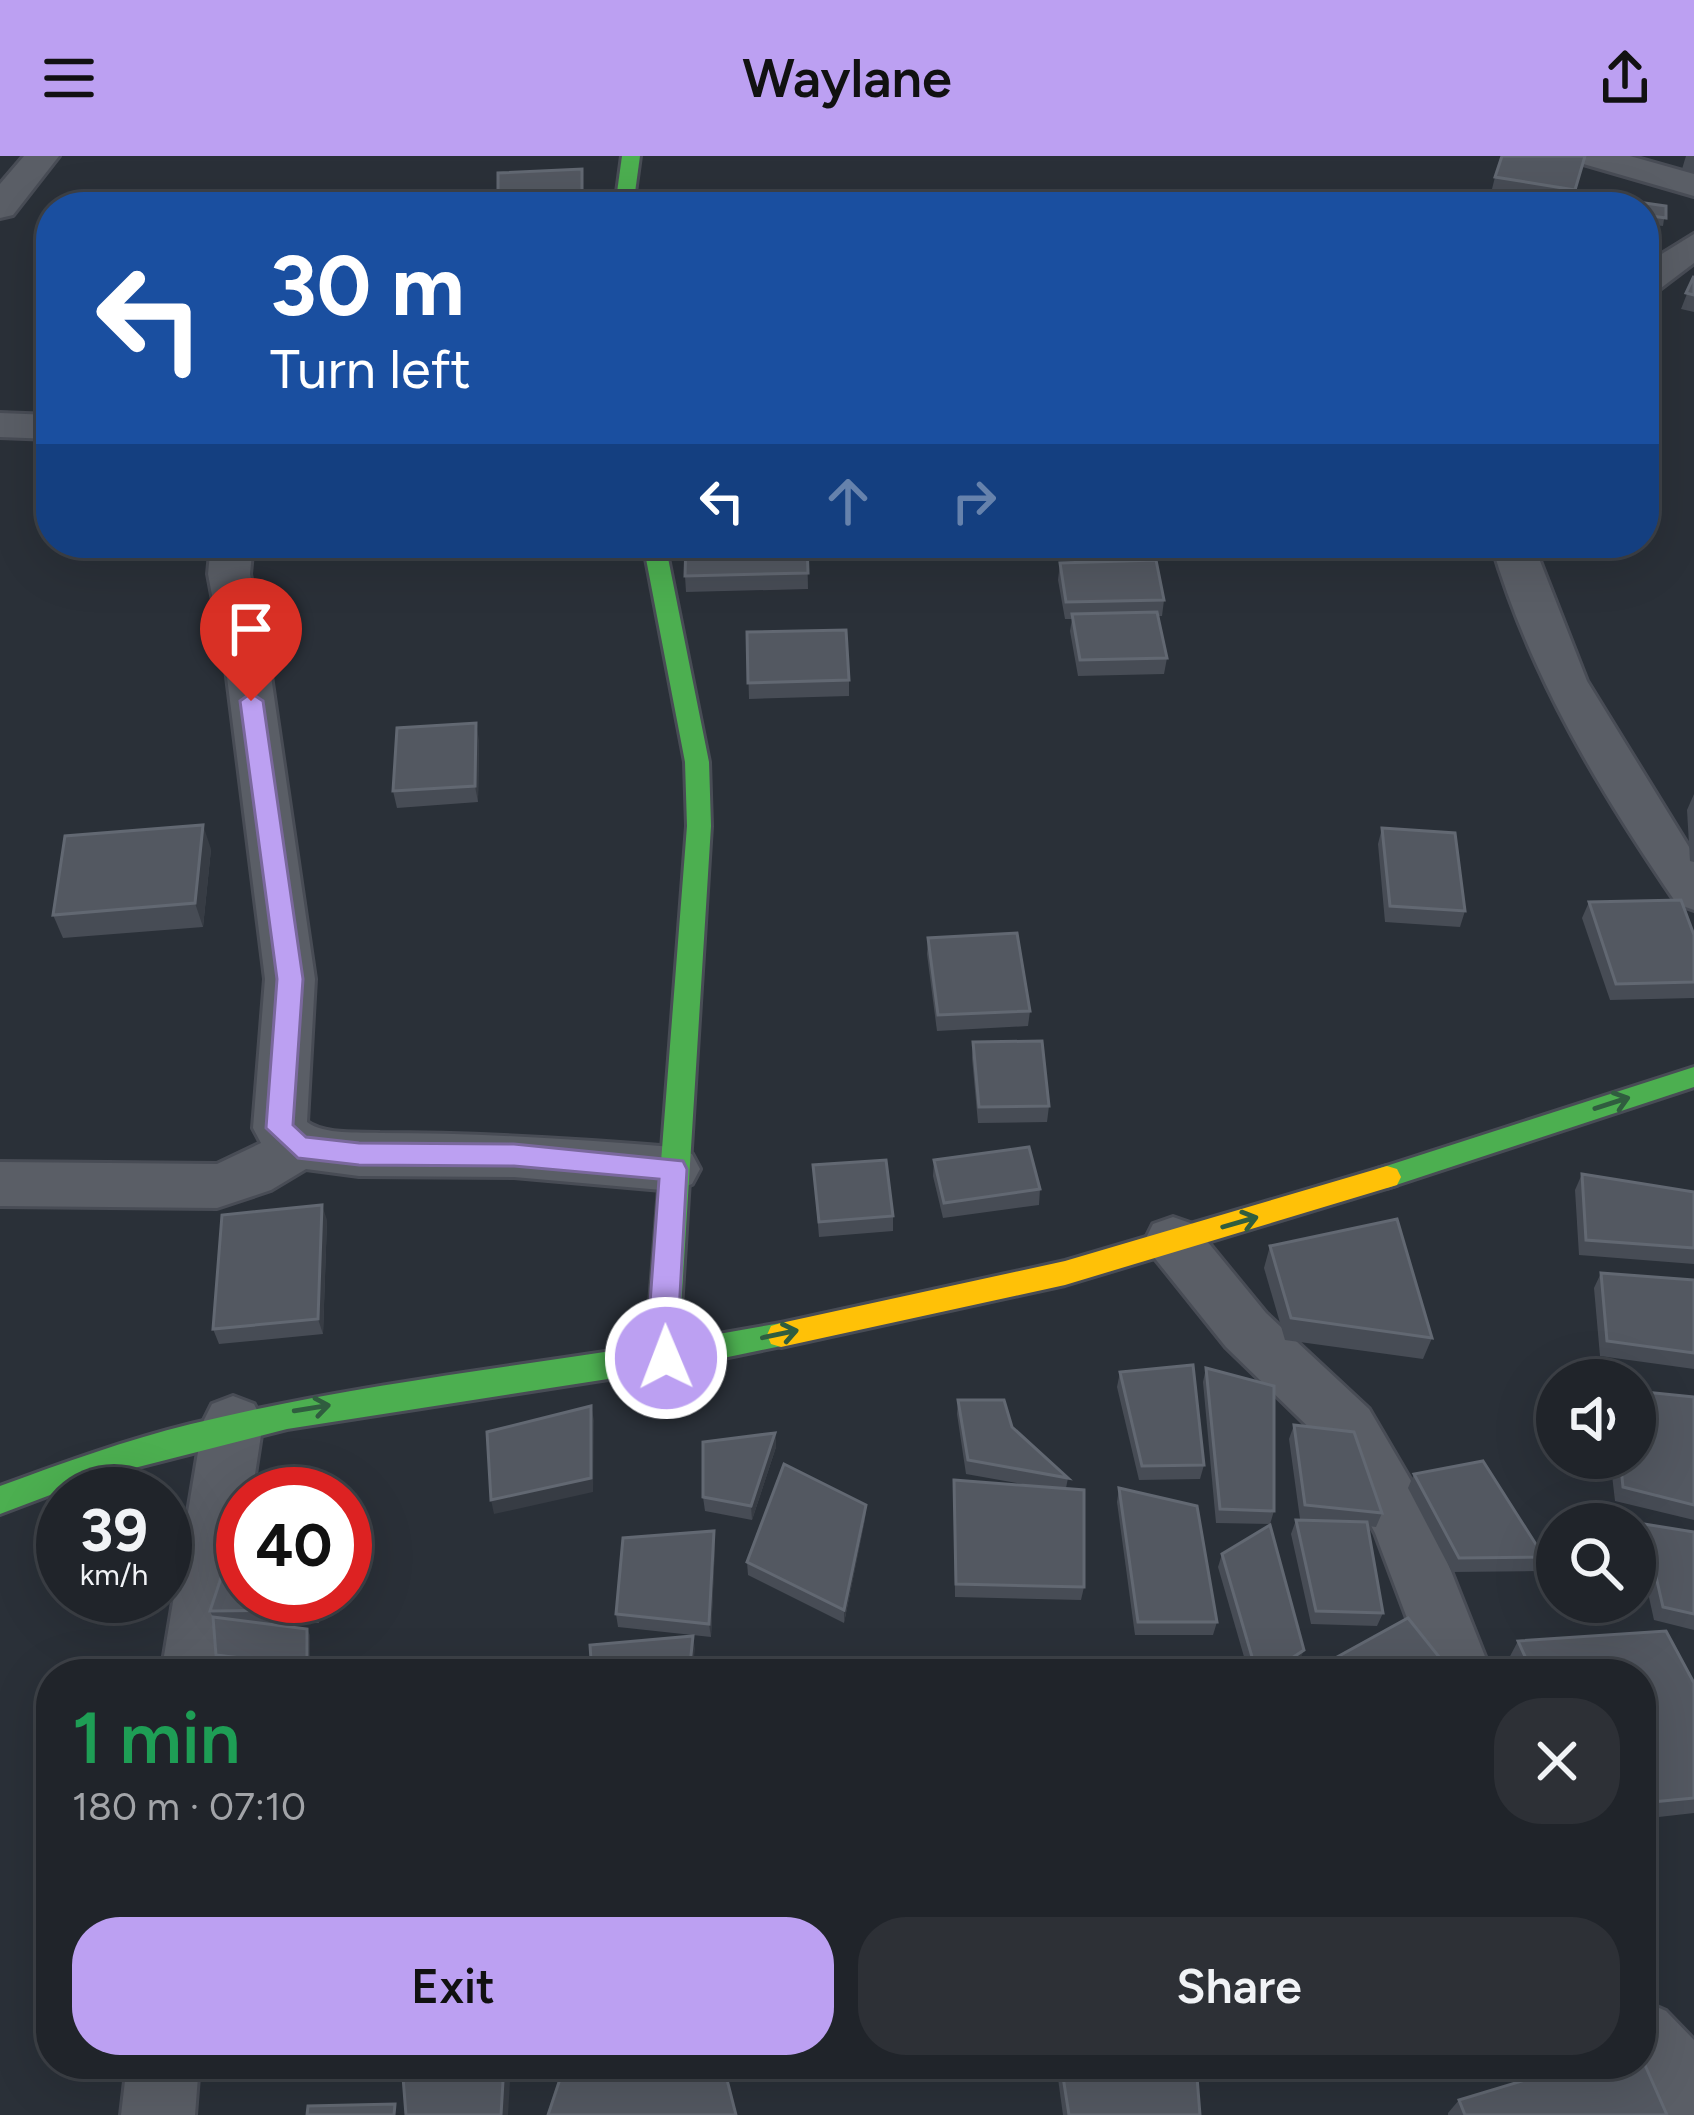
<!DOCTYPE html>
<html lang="en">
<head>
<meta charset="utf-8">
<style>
  body { margin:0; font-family:Figtree,sans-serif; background:#2d3036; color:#f1f3f6; height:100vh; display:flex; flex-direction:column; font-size:45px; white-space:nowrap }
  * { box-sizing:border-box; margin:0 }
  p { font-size:39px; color:#a2a4a8 }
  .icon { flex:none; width:66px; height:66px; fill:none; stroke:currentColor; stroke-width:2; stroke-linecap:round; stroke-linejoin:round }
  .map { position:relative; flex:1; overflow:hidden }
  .side { position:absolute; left:36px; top:1503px; width:1620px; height:420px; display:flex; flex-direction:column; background:#20242a; border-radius:48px; box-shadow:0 12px 48px #0002,0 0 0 3px #3d4147 }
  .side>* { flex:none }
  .top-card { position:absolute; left:36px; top:36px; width:1623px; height:366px; border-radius:48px; box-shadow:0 12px 48px #0002,0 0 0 3px #3d4147; background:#1a4fa0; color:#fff; overflow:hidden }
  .buttons { position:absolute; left:1536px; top:1203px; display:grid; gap:24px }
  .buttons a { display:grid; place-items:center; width:120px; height:120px; border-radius:50%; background:#20242a; box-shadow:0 12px 48px #0002,0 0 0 3px #3d4147; font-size:60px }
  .speed { position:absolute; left:36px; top:1311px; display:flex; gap:24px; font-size:60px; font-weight:700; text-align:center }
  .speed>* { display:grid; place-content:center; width:156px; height:156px; border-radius:50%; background:#20242a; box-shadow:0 12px 48px #0002,0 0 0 3px #3d4147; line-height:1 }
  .speed small { font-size:30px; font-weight:400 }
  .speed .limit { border:18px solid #d22; background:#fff; color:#111 }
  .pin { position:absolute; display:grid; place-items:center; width:102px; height:102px; color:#fff; margin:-123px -51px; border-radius:50% 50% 50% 0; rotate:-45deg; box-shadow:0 0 12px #0007 }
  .pin .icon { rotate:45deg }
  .me { position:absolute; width:132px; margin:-66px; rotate:359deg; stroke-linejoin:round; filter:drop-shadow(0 0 9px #0008) }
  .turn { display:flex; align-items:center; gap:42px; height:252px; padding:0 36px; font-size:54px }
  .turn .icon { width:156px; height:156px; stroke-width:2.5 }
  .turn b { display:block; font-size:84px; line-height:102px }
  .lanes { display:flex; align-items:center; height:114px; padding:0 36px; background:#0003; justify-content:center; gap:60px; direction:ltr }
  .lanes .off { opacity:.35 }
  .round { display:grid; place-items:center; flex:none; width:126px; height:126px; border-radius:48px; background:#2d3036 }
  .headline { display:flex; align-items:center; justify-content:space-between; height:204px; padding:0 36px }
  h1 { font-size:72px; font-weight:600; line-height:90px; color:#1e9e55 }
  .primary-button { display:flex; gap:24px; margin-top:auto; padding:24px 36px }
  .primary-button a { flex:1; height:138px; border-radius:48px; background:#bca0f2; color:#111; font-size:48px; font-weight:600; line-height:138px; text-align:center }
  .primary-button a+a { background:#2d3036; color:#f1f3f6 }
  header { display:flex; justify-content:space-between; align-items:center; height:156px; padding:0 36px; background:#bca0f2; color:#111; font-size:54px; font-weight:600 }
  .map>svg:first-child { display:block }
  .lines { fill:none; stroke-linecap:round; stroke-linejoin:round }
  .street-casing { stroke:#484c55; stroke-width:6 }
  .fast-casing { stroke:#484c55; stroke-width:6 }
  .slow-casing { stroke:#484c55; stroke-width:6 }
  .street { fill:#5a5e66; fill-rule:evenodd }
  .fast { fill:#4caf50; fill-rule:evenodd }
  .slow { fill:#ffc107; fill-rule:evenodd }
  .wall { fill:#474c55 }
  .shaded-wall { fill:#373c44 }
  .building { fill:#535861; stroke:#626872; stroke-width:3 }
  .oneway { stroke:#305d3f }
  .route { fill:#bca0f2; stroke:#7a689d; stroke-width:3 }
</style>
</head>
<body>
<header><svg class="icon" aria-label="menu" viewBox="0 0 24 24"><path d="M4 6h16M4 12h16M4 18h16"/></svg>Waylane<svg class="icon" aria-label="share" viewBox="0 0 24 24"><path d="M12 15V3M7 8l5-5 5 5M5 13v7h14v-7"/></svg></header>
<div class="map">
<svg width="1694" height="1959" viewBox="0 0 1694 1959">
  <rect width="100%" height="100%" fill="#2a3038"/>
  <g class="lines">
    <defs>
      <g id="street">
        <path d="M24,0H59L13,59L0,62V28Z"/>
        <path d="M1575,0H1630L1694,18V40L1580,7Z"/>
        <path d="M1694,78V107L1657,135L1644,138V109Z"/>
        <path d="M0,257L51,259V283L0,281Z"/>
        <path d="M211,387H253L250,418L270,513L315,823L307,966C324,979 359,976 380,977C479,977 575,983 673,991L692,998L700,1013L692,1028L673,1035L514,1021L359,1020L306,1013L271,1034L217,1052L0,1050V1006L217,1008L261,987L253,972L265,823L226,513L208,418Z"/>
        <path d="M1491,387H1533L1587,525L1694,699V754L1677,748C1599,634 1530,520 1491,387Z"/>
        <path d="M1173,1061L1193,1068L1266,1157L1369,1253L1424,1347L1492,1518H1428L1375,1377L1327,1289L1226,1191L1153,1100L1145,1084L1153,1068Z"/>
        <path d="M233,1240L254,1248L263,1266L252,1338H243V1399L225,1518H161L203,1266L212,1248Z"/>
        <path d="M1641,1844L1666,1855L1694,1884V1959H1665L1618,1908H1641Z"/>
        <path d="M127,1908H199L195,1959H121Z"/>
      </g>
      <g id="fast">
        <path d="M622,0H640L633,51H615Z"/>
        <path d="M643,387H665L709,606L711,670L679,1185L781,1167L791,1170L795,1179L791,1188L666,1214L287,1273L95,1322L0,1358V1330C63,1307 126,1284 191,1268C342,1231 497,1213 651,1189L649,1161L687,670L685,606Z"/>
        <path d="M1694,911V931L1387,1032L1377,1029L1373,1021L1377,1013Z"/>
      </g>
      <path id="slow" d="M1387,1010L1397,1013L1401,1021L1397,1029L1065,1129L781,1191L771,1188L767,1179L771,1170L781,1167L1065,1105Z"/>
    </defs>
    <use href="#street" class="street-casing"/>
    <use href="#fast" class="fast-casing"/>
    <use href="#slow" class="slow-casing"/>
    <use href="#street" class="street"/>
    <use href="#fast" class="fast"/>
    <use href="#slow" class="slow"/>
  </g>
  <g class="wall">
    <path d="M1585,0L1570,50L1491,37L1495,21Z"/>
    <path d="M1686,0H1694V16L1682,13Z"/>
    <path d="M582,13L584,51H499L498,45Z"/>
    <path d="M1624,44L1666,50L1663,70L1644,68V51H1622Z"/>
    <path d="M1694,120V156L1681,153Z"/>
    <path d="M807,387L808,433L686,436L685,420Z"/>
    <path d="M1060,407L1164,444L1162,460H1158L1167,502L1164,518L1078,520L1070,475L1072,463H1065L1058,424Z"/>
    <path d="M747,476L849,524V540L749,543Z"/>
    <path d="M479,584L478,646L397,652L393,635Z"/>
    <path d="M1694,638V706L1690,705L1687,654Z"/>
    <path d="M1382,672L1465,755L1460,771L1385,766L1378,688Z"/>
    <path d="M211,693L203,771L63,782L53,759Z"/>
    <path d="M1589,746L1694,779V842L1610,844L1582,762Z"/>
    <path d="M928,782L1030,855L1028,870L937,875L927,798Z"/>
    <path d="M973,886L1049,950L1047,966L978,967L972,902Z"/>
    <path d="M934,1004L1040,1033L1039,1049L943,1062L933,1020Z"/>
    <path d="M813,1009L893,1060V1075L819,1081Z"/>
    <path d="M1582,1018L1694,1036V1108L1579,1099L1575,1034Z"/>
    <path d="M327,1064L323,1178L219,1188L213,1173Z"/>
    <path d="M1270,1090L1432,1182L1423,1203L1285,1184L1264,1112Z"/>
    <path d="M1601,1117L1694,1124V1213L1600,1200L1594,1132Z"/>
    <path d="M1206,1212L1274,1355L1270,1368L1216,1367L1203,1226Z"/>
    <path d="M1120,1216L1204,1309L1200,1323L1139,1324L1117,1231Z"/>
    <path d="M1694,1241V1364L1615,1345L1610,1302H1635Z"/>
    <path d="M958,1244L1012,1271L1068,1322L1066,1332L1084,1431L1081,1444L955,1441L954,1324L1028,1329L966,1318L957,1258Z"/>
    <path d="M1294,1269L1382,1357L1376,1371L1368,1370L1383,1457L1377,1470L1311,1468L1291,1378L1296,1364L1318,1365L1300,1363L1289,1283Z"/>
    <path d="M775,1277L776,1291L752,1364L705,1355L703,1341Z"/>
    <path d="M1414,1318L1544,1401L1537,1415L1452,1416L1408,1332Z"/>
    <path d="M1119,1332L1217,1466L1213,1479H1135L1117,1346Z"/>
    <path d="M866,1349L865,1363L844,1467L748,1419L747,1406Z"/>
    <path d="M1644,1368L1694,1376V1474L1654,1464L1636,1382Z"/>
    <path d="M714,1375L715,1389L711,1481L618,1471L616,1458Z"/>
    <path d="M1222,1398L1299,1507L1282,1518H1249L1218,1411Z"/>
    <path d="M322,1440L319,1467L265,1468L310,1479V1518L220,1505L216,1499L213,1461L210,1455Z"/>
    <path d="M1518,1485L1694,1527V1657L1641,1663V1518H1514L1508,1504Z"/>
    <path d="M1056,1908H1196L1200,1959H1063Z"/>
    <path d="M1511,1908H1546L1515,1918Z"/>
    <path d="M1459,1944L1667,1959H1448V1957Z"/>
  </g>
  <g class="shaded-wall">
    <path d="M476,567L479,584L478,646L475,630Z"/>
    <path d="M203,669L211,693L203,771L195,747Z"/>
    <path d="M322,1049L327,1064L323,1178L318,1163Z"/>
    <path d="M591,1250L594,1264L593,1336L494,1358L491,1344Z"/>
    <path d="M775,1277L776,1291L752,1364L751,1350Z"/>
    <path d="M866,1349L865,1363L844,1467V1454Z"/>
    <path d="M714,1375L715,1389L711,1481L709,1468Z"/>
    <path d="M315,1440H322L319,1467L313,1454Z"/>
    <path d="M307,1473L310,1479V1516L307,1510Z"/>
    <path d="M693,1480L695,1493L692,1518H689Z"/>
    <path d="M1304,1494L1299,1507L1282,1518H1268Z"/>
    <path d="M504,1908H511L508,1959H501Z"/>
    <path d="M1525,1908H1546L1515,1918Z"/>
  </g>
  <g class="building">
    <path d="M1502,0H1585L1575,34L1495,21Z"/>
    <path d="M582,13V41L498,45V17Z"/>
    <path d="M1624,44L1666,50V62L1644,59V51H1624Z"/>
    <path d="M1694,120V139L1686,137Z"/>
    <path d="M686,387H807L808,417L685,420Z"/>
    <path d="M1156,404L1164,444L1066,446L1060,407Z"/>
    <path d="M1157,456L1167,502L1080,504L1072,458Z"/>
    <path d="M846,474L849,524L748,527L747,476Z"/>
    <path d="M476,567L475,630L393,635L397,572Z"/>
    <path d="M203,669L195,747L53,759L65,680Z"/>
    <path d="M1382,672L1455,677L1465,755L1390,750Z"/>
    <path d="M1681,744L1694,779V826L1616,828L1589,746Z"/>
    <path d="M1017,777L1030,855L938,859L928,782Z"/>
    <path d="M1042,885L1049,950L979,951L973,886Z"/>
    <path d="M1029,991L1040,1033L944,1047L934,1004Z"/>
    <path d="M886,1004L893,1060L819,1066L813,1009Z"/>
    <path d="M1582,1018L1694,1036V1092L1586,1084Z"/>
    <path d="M322,1049L318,1163L213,1173L222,1059Z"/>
    <path d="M1397,1063L1432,1182L1291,1162L1270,1090Z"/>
    <path d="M1601,1117L1694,1124V1197L1607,1185Z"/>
    <path d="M1193,1209L1204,1309L1142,1310L1120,1216Z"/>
    <path d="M1206,1212L1274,1230V1355L1220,1353Z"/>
    <path d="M1635,1235L1694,1241V1349L1623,1331L1620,1302H1635Z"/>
    <path d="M958,1244H1004L1012,1271L1068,1322L968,1304Z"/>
    <path d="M591,1250V1322L491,1344L487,1276Z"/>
    <path d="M1294,1269L1354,1276L1382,1357L1305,1349Z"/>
    <path d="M775,1277L751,1350L703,1341V1286Z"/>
    <path d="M1483,1305L1544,1401L1459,1402L1414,1318Z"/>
    <path d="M784,1308L866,1349L844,1454L747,1406Z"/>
    <path d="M954,1324L1084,1334V1431L956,1428Z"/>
    <path d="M1119,1332L1197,1350L1217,1466H1138Z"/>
    <path d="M1296,1364L1367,1366L1383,1457L1316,1455Z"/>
    <path d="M1644,1368L1694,1376V1458L1663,1451Z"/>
    <path d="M1270,1369L1304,1494L1268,1518H1257L1222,1398Z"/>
    <path d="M714,1375L709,1468L616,1458L623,1382Z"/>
    <path d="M236,1377L243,1378V1440H315L313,1454L210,1455Z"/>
    <path d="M213,1461L307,1473V1510L216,1499Z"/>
    <path d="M1408,1462L1452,1517L1309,1518L1308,1517Z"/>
    <path d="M1666,1475L1694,1527V1642L1641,1647V1518H1533L1518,1485Z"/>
    <path d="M693,1480L689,1518H592L590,1489Z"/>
    <path d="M308,1513V1518H213V1515Z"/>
    <path d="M1641,1900L1667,1959H1465L1459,1944L1578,1908H1641Z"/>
    <path d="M402,1908H504L501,1959H406Z"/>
    <path d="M565,1908H723L736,1959H548Z"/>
    <path d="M1061,1908H1196L1200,1959H1069Z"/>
    <path d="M395,1948L394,1959H307L308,1950Z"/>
  </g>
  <defs><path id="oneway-shaft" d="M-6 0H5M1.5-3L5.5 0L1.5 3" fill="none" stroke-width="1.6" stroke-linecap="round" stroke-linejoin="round" transform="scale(3)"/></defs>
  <g class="oneway">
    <use href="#oneway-shaft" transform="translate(1612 947) rotate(-18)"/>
    <use href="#oneway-shaft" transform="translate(1240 1066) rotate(-16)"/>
    <use href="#oneway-shaft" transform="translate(780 1178) rotate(-12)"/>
    <use href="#oneway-shaft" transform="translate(312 1252) rotate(-9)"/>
  </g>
  <path class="route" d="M251,537L263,545L303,823L293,969L306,981L359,987L514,988L683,1005L687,1013L676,1211L666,1214L651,1202L649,1161L659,1023L514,1010L359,1009L298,1002L266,972L277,823L240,545Z"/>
</svg>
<div class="buttons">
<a><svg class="icon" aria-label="sound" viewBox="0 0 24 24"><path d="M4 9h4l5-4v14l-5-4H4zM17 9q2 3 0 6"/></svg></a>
<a><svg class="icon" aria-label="search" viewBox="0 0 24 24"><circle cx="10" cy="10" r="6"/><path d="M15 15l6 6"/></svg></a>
</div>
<div class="speed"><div>39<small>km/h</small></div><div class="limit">40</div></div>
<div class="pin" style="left:251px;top:545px;background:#d93025"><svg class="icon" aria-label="arrive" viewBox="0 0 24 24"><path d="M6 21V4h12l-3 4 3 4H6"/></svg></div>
<svg class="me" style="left:666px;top:1202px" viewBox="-20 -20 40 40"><circle r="17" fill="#bca0f2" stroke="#fff" stroke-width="3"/><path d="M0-11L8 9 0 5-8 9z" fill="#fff"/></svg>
<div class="top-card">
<div class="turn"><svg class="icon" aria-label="left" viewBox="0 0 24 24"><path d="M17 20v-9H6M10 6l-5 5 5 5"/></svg><div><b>30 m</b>Turn left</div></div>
<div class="lanes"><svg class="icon" aria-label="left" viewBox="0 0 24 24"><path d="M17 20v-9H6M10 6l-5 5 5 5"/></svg><svg class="icon off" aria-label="ahead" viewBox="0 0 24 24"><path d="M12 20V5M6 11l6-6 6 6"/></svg><svg class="icon off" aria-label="right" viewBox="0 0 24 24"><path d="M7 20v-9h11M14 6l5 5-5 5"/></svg></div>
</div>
<section class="side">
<div class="headline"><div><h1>1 min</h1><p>180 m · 07:10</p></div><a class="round"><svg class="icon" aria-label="close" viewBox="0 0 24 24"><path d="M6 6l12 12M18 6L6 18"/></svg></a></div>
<div class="primary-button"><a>Exit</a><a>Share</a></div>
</section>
</div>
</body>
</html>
